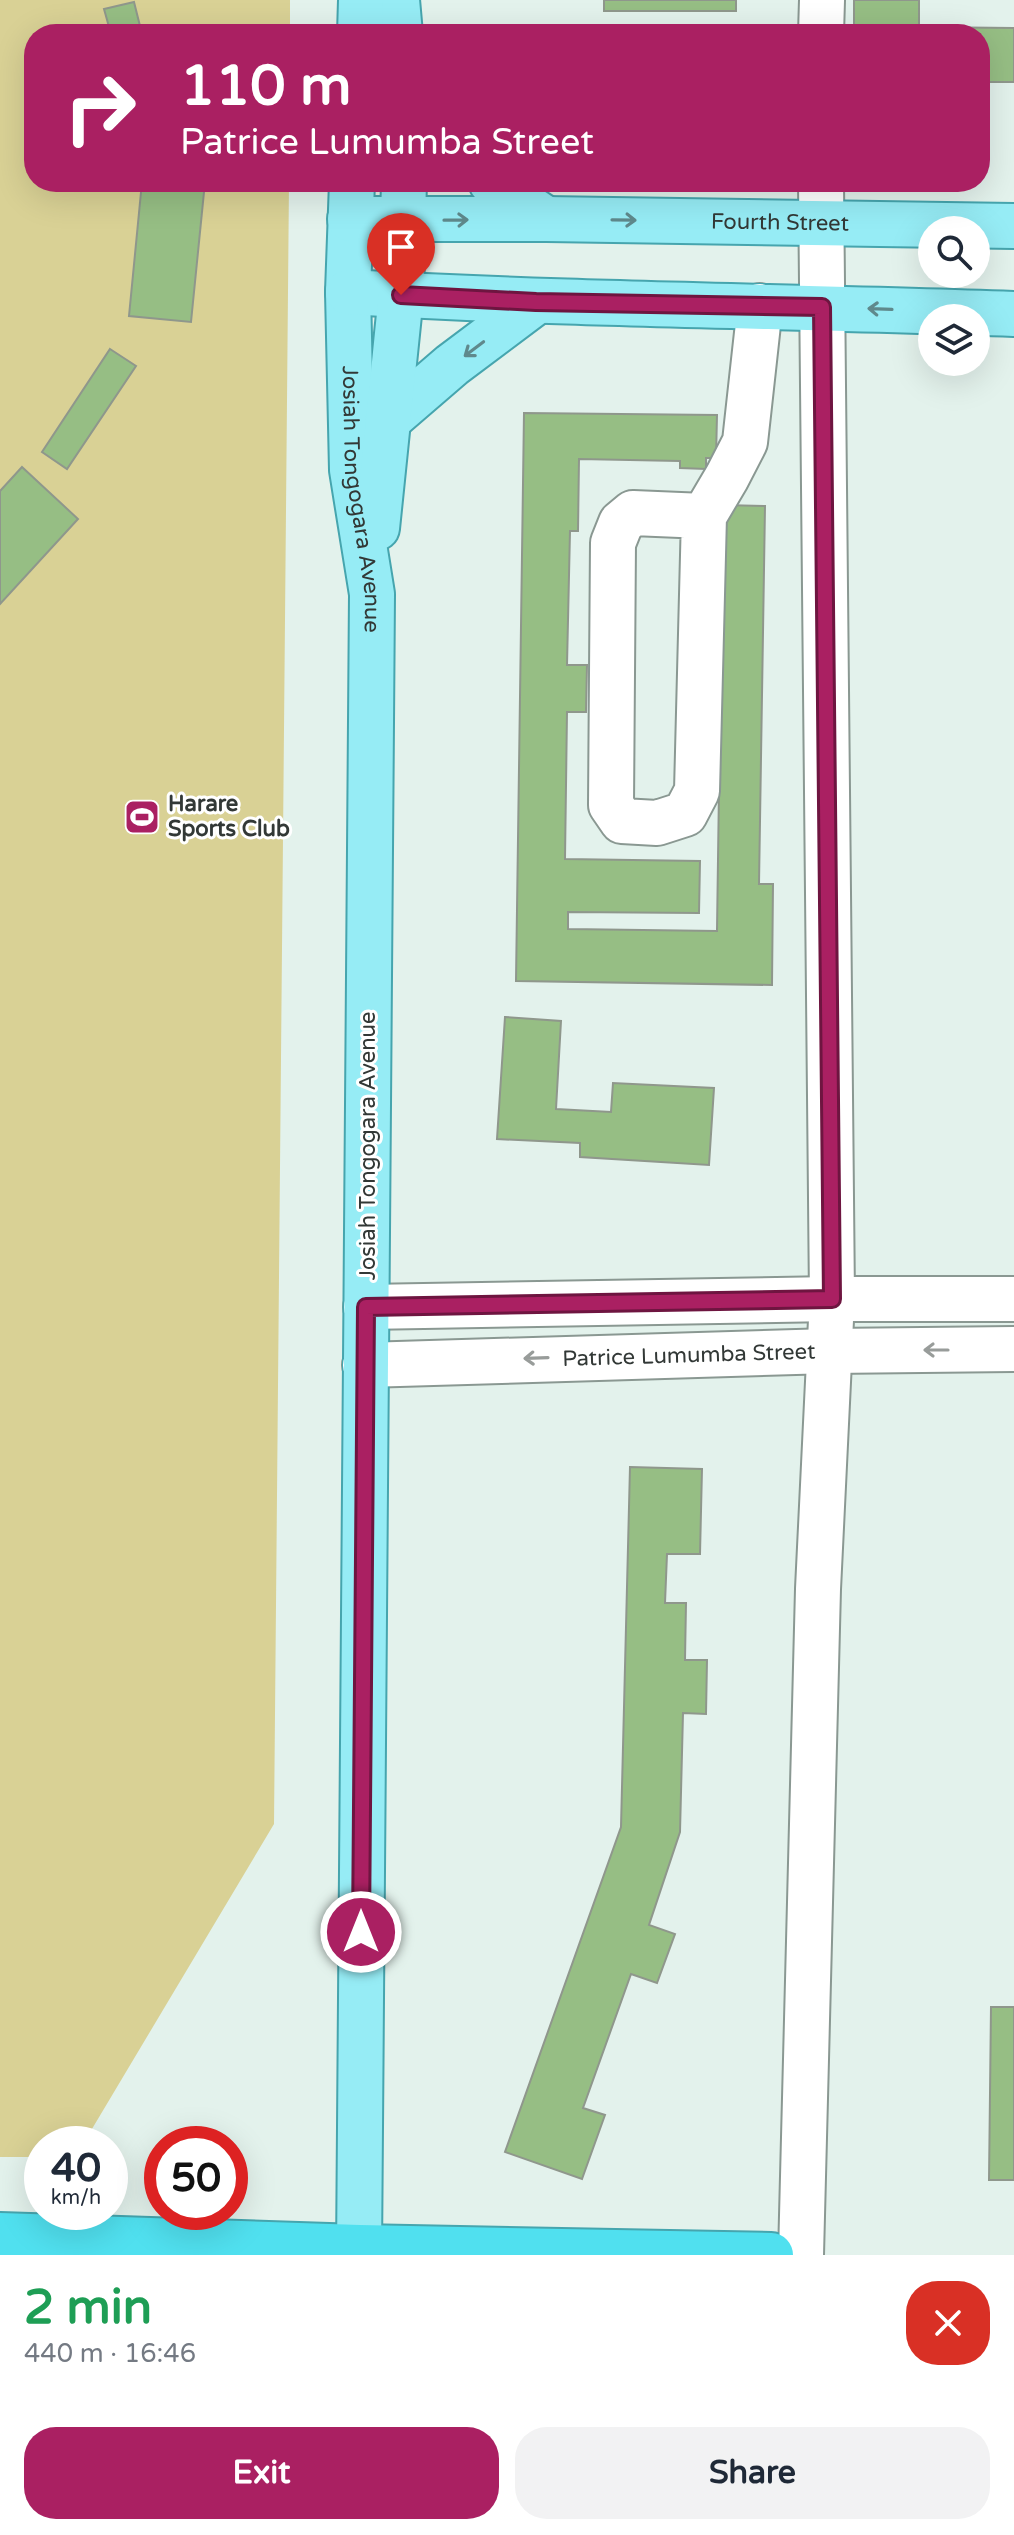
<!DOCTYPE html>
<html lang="en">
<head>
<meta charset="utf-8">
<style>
  body { margin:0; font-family:"Varela Round",sans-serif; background:#f2f2f3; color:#1f2937; height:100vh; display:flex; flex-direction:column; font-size:30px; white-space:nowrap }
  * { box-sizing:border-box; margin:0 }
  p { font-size:26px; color:#747a83 }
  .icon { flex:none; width:44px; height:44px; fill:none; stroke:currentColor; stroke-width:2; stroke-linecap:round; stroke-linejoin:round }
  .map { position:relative; height:2255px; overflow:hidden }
  .sheet { display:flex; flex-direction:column; background:#fff; flex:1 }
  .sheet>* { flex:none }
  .banner { position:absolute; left:24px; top:24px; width:966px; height:168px; border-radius:32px; box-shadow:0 8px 32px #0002; background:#aa2062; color:#fff; overflow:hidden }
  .fabs { position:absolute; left:918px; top:216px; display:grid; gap:16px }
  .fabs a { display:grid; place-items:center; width:72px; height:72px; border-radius:50%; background:#fff; box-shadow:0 8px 32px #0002; font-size:40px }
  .speed { position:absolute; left:24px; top:2126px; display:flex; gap:16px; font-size:40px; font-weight:700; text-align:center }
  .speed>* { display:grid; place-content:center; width:104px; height:104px; border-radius:50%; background:#fff; box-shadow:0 8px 32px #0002; line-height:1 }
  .speed small { font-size:20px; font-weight:400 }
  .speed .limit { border:12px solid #d22; background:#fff; color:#111 }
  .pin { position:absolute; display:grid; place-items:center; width:68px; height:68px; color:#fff; margin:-82px -34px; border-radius:50% 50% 50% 0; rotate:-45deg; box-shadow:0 0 8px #0007 }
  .pin .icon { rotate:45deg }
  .me { position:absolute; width:88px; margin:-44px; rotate:0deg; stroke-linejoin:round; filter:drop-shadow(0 0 6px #0008) }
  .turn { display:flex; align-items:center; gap:28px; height:168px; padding:0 24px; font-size:36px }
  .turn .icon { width:104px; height:104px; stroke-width:2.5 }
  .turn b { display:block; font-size:56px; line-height:68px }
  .round { display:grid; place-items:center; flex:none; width:84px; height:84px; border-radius:32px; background:#f2f2f3 }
  .headline { display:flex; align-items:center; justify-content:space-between; height:136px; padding:0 24px }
  h1 { font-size:48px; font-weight:800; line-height:60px; color:#1e9e55 }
  .primary-button { display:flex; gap:16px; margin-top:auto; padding:16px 24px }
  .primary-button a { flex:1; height:92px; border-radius:32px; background:#aa2062; color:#fff; font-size:32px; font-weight:800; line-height:92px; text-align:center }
  .primary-button a+a { background:#f2f2f3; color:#1f2937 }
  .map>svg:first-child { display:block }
  .green { fill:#d9d195 }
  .building { fill:#96be84; stroke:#8f978c; stroke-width:2 }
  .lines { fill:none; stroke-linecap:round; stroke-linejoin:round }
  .minor-casing { stroke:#8a9892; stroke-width:48 }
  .major-casing { stroke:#46a5ae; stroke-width:48 }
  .highway-casing { stroke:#46a5ae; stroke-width:48 }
  .minor { stroke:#fff; stroke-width:44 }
  .major { stroke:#96ecf5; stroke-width:44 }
  .highway { stroke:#50e0ef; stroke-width:44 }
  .oneway { stroke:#5f898c }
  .oneway2 { stroke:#989c9a }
  .route-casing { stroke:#6e1540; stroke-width:20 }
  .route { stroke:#aa2062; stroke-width:14 }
  .labels { text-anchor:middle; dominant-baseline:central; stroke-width:6; stroke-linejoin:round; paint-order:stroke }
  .street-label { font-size:22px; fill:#323836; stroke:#fff }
  .poi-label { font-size:22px; font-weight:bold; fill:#323836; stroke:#fff; text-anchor:start }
</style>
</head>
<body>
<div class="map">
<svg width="1014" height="2255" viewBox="0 0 1014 2255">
  <rect width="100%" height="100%" fill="#e3f2ec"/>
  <path class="green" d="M0,0H290V34H34V182H289L274,1824L83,2144H42V2157H0Z"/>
  <g class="building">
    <rect x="604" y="0" width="132" height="11"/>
    <path d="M854,0H919V27L1014,28V82H980V34H854Z"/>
    <path d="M134,2L142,34H111L104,9Z"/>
    <path d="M142,182H205L191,322L129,316Z"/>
    <path d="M110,349L136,366L67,469L42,452Z"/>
    <path d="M524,413L717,415L716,458H706V469L680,468V461L579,459L578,531H570L567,665H587L586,712H567L565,859L700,861L699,913L568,912V929L717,931L723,505L765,506L759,884H773L772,985L516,981Z"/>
    <path d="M22,467L78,519L0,604V491Z"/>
    <path d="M505,1017L561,1021L556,1109L611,1112L613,1083L714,1088L709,1165L580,1157V1143L497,1139Z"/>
    <path d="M630,1467L702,1469L700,1554H667L665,1603H686L685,1660H707L706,1714L683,1713L680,1832L649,1925L675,1934L657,1983L631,1974L583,2108L605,2115L582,2179L505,2152L621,1827Z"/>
    <path d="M991,2007H1014V2180H989Z"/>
  </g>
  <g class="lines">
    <defs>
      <g id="minor">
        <path d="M821,34L822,0"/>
        <path d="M704,516L633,513L621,523L613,543L611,805L622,821L657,823L685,814L697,791L704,516L727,477L745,442L760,306"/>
        <path d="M366,1307L832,1299H1014"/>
        <path id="s1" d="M365,1365L830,1351L1014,1349"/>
        <path d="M801,2255L818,1589L832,1299L821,182"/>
      </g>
      <g id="major">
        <path d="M397,0L400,34"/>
        <path d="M360,34L361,0"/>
        <path id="s2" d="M352,182L348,292L352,470L372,594L359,2255"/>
        <path d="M491,182L546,219"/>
        <path id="s3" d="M350,219H546L1014,226"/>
        <path d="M348,292C570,305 792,306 1014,314"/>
        <path d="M387,421L452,365L536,302"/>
        <path d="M377,528L401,295L404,182"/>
      </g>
      <path id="highway" d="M0,2235L359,2247L771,2255"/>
    </defs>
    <use href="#minor" class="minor-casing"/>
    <use href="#major" class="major-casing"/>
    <use href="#highway" class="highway-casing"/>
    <use href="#minor" class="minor"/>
    <use href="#major" class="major"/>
    <use href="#highway" class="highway"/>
  </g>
  <defs><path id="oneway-shaft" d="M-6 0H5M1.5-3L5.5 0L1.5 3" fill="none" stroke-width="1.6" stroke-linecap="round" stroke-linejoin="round" transform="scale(2)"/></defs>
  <g class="oneway">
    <use href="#oneway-shaft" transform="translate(456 220) rotate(-1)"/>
    <use href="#oneway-shaft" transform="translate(624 220) rotate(1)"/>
    <use href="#oneway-shaft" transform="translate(880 309) rotate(-178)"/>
    <use href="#oneway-shaft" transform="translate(474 349) rotate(143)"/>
  </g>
  <g class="oneway2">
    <use href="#oneway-shaft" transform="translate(936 1350) rotate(180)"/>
    <use href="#oneway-shaft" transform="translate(536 1358) rotate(178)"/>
  </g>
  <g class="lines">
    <defs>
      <path id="route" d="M361,1932L366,1307L832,1299L822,307L536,302L401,295"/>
    </defs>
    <use href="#route" class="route-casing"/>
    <use href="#route" class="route"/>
  </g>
  <defs>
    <symbol id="stadium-square" viewBox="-11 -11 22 22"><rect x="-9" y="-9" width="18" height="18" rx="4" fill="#aa2062" stroke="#fff"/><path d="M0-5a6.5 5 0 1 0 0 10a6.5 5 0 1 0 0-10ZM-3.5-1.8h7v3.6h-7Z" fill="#fff"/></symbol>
  </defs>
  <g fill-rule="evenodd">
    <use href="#stadium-square" x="122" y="797" width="40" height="40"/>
  </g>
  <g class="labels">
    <g class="street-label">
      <text stroke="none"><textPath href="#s3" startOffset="430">Fourth Street</textPath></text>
      <text stroke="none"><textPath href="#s2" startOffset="318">Josiah Tongogara Avenue</textPath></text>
      <text transform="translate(368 1146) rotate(-90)">Josiah Tongogara Avenue</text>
      <text stroke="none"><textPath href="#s1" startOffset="324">Patrice Lumumba Street</textPath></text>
    </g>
    <g class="poi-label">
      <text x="168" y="804">Harare<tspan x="168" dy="25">Sports Club</tspan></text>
    </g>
  </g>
</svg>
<div class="fabs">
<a><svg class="icon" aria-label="search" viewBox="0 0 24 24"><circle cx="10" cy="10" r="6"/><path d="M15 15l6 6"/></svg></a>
<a><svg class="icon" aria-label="layers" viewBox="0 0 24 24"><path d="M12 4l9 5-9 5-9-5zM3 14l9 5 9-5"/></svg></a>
</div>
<div class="speed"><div>40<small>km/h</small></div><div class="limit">50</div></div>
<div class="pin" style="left:401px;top:295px;background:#d93025"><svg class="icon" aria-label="arrive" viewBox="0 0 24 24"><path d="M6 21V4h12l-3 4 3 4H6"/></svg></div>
<svg class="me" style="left:361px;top:1932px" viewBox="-20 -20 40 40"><circle r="17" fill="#aa2062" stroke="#fff" stroke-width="3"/><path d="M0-11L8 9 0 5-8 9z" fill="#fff"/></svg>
<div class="banner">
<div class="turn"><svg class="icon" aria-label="right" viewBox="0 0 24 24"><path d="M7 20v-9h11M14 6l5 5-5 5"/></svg><div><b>110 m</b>Patrice Lumumba Street</div></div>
</div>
</div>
<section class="sheet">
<div class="headline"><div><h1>2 min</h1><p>440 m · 16:46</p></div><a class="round" style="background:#d93025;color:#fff"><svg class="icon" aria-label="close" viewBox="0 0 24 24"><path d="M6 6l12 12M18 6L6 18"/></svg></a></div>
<div class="primary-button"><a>Exit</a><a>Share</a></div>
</section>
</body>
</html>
